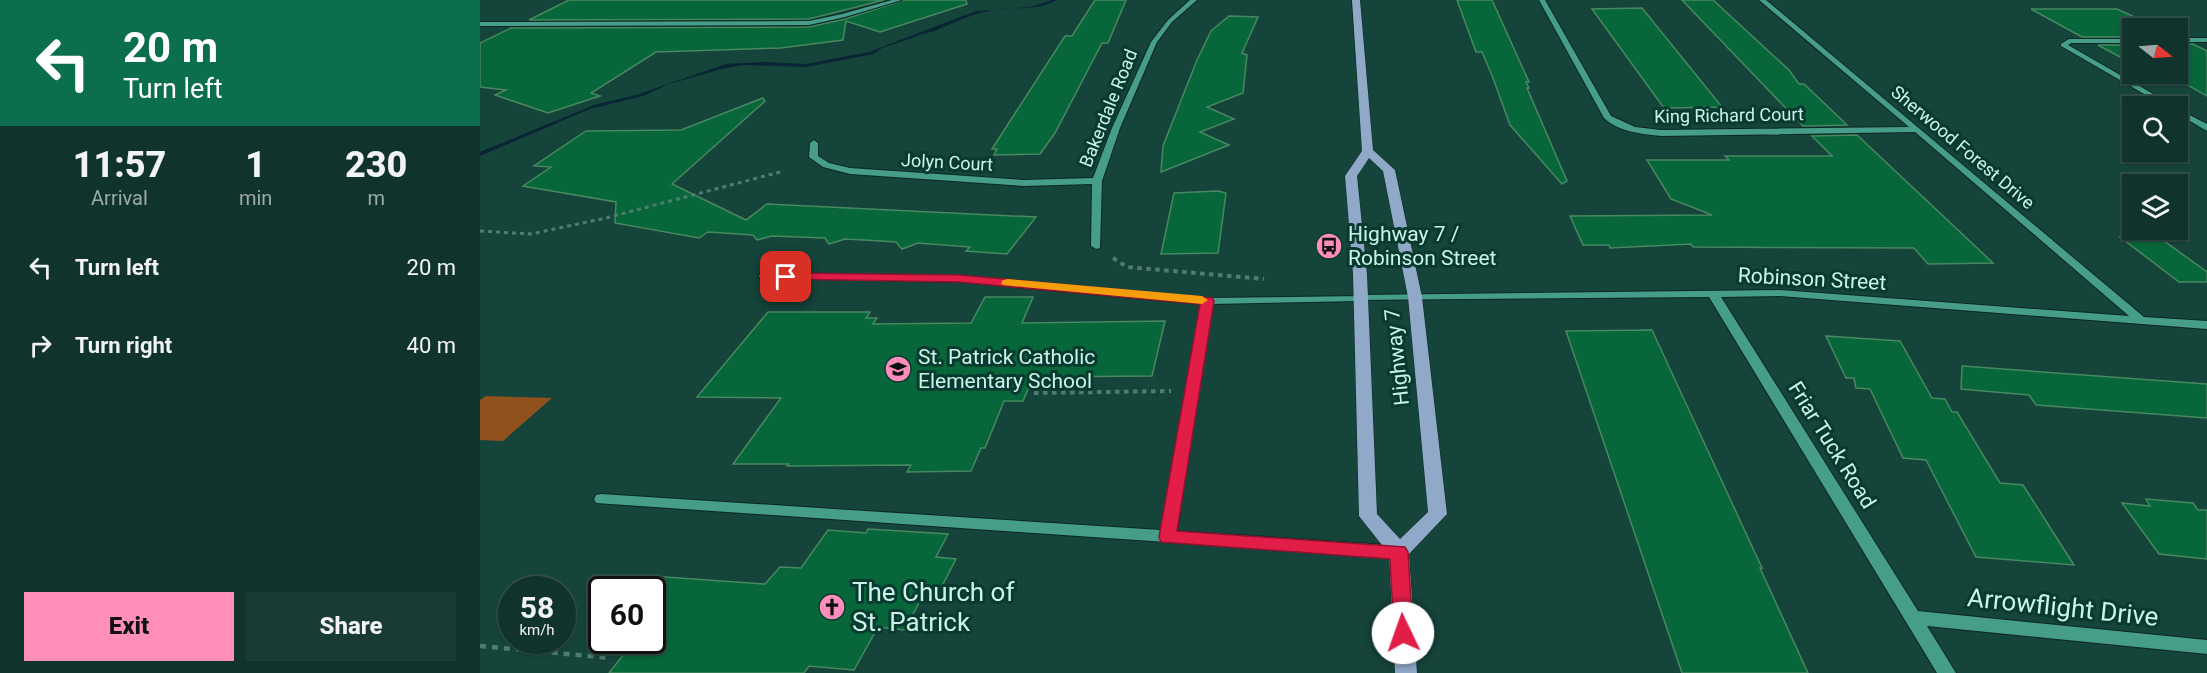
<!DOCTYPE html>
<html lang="en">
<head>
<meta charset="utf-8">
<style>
  body { margin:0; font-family:Roboto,sans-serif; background:#193b34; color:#f1f3f6; height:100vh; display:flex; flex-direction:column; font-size:22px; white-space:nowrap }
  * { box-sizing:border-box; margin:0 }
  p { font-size:20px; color:#9caaa9 }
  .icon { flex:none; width:33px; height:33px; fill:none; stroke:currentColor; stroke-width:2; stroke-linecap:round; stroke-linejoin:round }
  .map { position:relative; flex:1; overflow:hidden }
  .drawer { display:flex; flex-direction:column; background:#10332c; width:480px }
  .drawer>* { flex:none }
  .top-card { background:#0b6e4f; color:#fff; overflow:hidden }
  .needle { width:39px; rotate:107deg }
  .controls { position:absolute; left:1642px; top:18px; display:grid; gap:12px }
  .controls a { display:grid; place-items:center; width:66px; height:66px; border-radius:0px; background:#10332c; box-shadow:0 2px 4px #0004,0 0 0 2px #304e48; font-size:30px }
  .speed { position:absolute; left:18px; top:576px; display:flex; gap:12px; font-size:30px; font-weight:700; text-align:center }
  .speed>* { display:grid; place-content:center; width:78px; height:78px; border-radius:50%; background:#10332c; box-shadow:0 2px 4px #0004,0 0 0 2px #304e48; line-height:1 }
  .speed small { font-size:15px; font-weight:400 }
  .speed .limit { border:3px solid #111; border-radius:9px; background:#fff; color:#111 }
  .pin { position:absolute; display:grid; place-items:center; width:51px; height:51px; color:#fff; margin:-26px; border-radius:12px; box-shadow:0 3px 9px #0006 }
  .me { position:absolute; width:66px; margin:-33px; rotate:357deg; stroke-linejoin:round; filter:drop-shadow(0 0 4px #0008) }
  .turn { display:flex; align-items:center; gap:21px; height:126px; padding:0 24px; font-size:27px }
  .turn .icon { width:78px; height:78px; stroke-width:2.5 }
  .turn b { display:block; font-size:42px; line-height:51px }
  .eta { display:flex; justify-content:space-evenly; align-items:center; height:102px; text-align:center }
  .eta b { font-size:36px; font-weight:800; line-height:42px }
  .action { display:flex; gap:12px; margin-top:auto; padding:12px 24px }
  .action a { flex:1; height:69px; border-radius:0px; background:#ff8ebb; color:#111; font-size:24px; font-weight:800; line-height:69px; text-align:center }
  .action a+a { background:#193b34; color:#f1f3f6 }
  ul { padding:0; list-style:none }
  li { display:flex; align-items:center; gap:18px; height:78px; padding:0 24px }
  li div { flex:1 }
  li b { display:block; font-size:22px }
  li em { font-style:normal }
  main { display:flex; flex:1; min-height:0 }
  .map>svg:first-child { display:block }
  .green { fill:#90511d }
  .water { fill:#0a2534 }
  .building { fill:#07663a; stroke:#488861; stroke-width:1.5 }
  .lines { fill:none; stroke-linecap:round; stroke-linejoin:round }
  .lane-casing { stroke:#0c2822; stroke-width:2 }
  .street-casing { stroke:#0c2822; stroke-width:2 }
  .primary-casing { stroke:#0c2822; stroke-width:1 }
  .path-far2 { stroke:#4f7c71; stroke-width:3; stroke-dasharray:4 4; stroke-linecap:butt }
  .path-far1 { stroke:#4f7c71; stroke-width:4; stroke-dasharray:4.5 4.5; stroke-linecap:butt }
  .path { stroke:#4f7c71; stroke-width:4.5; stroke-dasharray:6 6; stroke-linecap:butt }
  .lane { fill:#469d89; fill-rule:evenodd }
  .street { fill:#469d89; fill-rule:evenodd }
  .primary { fill:#90a9c9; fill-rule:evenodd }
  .route { fill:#e11d48; stroke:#92132f; stroke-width:1.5 }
  .slow { fill:#f59e0b }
  .labels { text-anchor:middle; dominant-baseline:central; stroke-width:6; stroke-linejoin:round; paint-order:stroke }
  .far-street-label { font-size:18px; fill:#cbf4e8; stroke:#083a30 }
  .poi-label { font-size:21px; fill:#cbf4e8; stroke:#083a30; text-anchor:start }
  .street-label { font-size:21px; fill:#cbf4e8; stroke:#083a30 }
  .near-poi-label { font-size:26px; fill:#cbf4e8; stroke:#083a30; text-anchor:start }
  .near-street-label { font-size:26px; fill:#cbf4e8; stroke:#083a30 }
</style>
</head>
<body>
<main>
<section class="drawer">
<div class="top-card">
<div class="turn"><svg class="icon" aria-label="left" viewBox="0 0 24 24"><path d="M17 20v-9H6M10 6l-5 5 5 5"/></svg><div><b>20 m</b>Turn left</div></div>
</div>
<div class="eta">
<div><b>11:57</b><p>Arrival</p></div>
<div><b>1</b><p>min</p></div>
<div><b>230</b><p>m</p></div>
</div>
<ul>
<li><svg class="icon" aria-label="left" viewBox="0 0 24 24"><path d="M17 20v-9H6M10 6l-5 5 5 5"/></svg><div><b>Turn left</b></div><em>20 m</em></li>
<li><svg class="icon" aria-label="right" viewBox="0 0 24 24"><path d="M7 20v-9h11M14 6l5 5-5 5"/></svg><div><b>Turn right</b></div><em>40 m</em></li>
</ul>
<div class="action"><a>Exit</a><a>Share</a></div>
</section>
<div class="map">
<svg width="1727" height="673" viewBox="0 0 1727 673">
  <rect width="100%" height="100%" fill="#15443a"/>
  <path class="green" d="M6,396L72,398L23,441L0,440V400Z"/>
  <path class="water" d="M572,0H577C554,13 532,5 508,11C491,14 474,23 457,30C451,33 445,32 439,35H441L402,48L394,54L326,67L263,65L242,69L189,84L163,96L110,109L0,156V152L114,105L156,95L246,64L285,62L326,64L389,52L496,11L550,7Z"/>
  <g class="building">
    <path d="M89,0H404L329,19L49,20Z"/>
    <path d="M424,0H486L487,4L400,32L366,21L363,40L301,48L176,52L111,93L120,96L68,113L15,95L26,90L0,87V43L31,28L329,27L365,19Z"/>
    <path d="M615,0H646L628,43H622L575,133L560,154L514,155L517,149H512L585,36H592Z"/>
    <path d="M977,0H1012L1049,82H1046L1049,88H1047L1087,181L1082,184L1030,125L1013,78L1002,52H996Z"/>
    <path d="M1202,0H1233L1309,70L1319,84H1324L1367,125L1323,126Z"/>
    <path d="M1162,8L1242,107L1184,108L1112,9Z"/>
    <path d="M1551,9H1637L1679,28H1653V37H1602Z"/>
    <path d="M749,16L778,17L762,53L767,55L763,93L727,107L754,119L720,132L749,145L681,172L683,146L717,60L731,31Z"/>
    <path d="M1698,44H1713L1727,51V96L1690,75L1671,74H1698Z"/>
    <path d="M1618,45H1653V64Z"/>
    <path d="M283,98L285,101L192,184L266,220L287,204L556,217L527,254L486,251L490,247L438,243L422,249L416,242L384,240L365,239L349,244L345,238L292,236L277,240L273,235L228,232L219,238L135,223L136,202L43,186L71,167L54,166L106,131L201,130Z"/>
    <path d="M1377,135L1513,263L1448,264L1434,248L1213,247L1211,244L1130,248L1129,245H1103L1090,216L1232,215L1191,199L1167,160H1249L1245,156H1352L1332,136Z"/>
    <path d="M738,191L746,193L738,253L681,254L694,193Z"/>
    <path d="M1653,220V230H1669L1727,272V282H1699L1640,237Z"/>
    <path d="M505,297H553L542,323L685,321L672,376L553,377L543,401H524L505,448H501L491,471L427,472L431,465L307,466L309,464H253L301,398L217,397L288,312H390L386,318H397L393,324L491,323Z"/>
    <path d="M1172,330L1282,568H1280L1328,673H1202L1086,331Z"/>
    <path d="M1346,336L1420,341L1452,398L1465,399L1472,412H1477L1520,483L1543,485L1594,565L1496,557L1446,460L1423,458L1390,389L1376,388L1374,378H1366Z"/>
    <path d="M1482,366L1727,384V418L1556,405L1549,395L1481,389Z"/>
    <path d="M1666,499L1713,503L1718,510H1727V559L1679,554L1642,503L1670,506Z"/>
    <path d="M388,529L468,534L456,557L476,559L460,590L447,589L424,630L398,627L374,670L329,666L324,673H129L155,640H172V576L285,584L300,567L321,568L348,530L386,533Z"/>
  </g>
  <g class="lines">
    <defs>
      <path id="lane" d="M284,273L479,276L727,298L884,296L886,298L884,300L880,301L732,304L697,531L919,546L925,548L927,552L925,556L919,558L116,503L114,499L116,495L121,494L681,530L721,304L479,282L280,278L279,276L280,274Z"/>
      <g id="street">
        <path d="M412,0H422L365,17L329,25L0,26V22L329,21L362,14Z"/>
        <path d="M710,0H717L692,22L677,42L640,128L622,181L620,248L616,249L611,246L612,184L544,186L370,174L343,167L329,157L330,143L334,140L338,143V156L349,163L370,168L544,180L613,178L632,128L671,42L688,20Z"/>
        <path d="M1059,0H1065L1131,116L1155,127L1181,130L1429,127L1279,0H1286L1664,317L1727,321V329L1300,296L1241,297L1438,611L1727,640V654L1447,626L1476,673H1457L1229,297L876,300L874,298L876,296L880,295L1300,290L1649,316L1435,132L1181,136C1161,134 1139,132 1124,118Z"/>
        <rect x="1698" y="38" width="29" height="4"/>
        <path d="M1589,39H1653V43H1591L1588,45L1694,106H1685L1581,46V44Z"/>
        <path d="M1698,109L1727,124V131L1698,114Z"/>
      </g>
      <path id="primary" d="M872,0H880L893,150L915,170L942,297L967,514L929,554L937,673H915L909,554L879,516L873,274L865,176L882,151ZM889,158L903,171L928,297L948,512L920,539L897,514L887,274L877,176Z"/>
    </defs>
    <use href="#lane" class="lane-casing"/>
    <use href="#street" class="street-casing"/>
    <use href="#primary" class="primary-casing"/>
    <path class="path-far2" d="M0,231L51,234L126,218L300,172"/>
    <g class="path-far1">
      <path d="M633,258L647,267L784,279"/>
      <path d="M554,393L691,391"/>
    </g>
    <path class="path" d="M0,646L131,658"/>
    <use href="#lane" class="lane"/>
    <use href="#street" class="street"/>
    <use href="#primary" class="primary"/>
  </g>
  <path class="route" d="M306,273L479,275L732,298L734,301L697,531L925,547L928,552L933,633L930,638L923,641L916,638L914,633L910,559L681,542L679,537L720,304L479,282L302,279L300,277L302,274Z"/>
  <path class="slow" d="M528,279L722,296L728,300L722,304L523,285L521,283L523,280Z"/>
  <defs>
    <symbol id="bus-disc" viewBox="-11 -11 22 22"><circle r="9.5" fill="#ff8ebb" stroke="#083a30"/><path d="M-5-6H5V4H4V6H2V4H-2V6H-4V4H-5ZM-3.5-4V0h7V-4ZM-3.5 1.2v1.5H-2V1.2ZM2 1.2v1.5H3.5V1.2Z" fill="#111"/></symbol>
    <symbol id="school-disc" viewBox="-11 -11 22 22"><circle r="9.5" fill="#ff8ebb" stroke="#083a30"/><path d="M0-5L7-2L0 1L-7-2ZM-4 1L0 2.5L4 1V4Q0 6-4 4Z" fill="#111"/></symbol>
    <symbol id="church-disc" viewBox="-11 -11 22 22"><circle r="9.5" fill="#ff8ebb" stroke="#083a30"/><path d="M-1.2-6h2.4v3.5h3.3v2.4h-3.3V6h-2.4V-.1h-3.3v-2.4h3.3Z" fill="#111"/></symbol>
  </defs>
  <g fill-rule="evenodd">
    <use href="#bus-disc" x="834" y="231" width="30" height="30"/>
    <use href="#school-disc" x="403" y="354" width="30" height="30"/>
    <use href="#church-disc" x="337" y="592" width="30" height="30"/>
  </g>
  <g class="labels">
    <g class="far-street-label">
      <text transform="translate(628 108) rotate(-68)">Bakerdale Road</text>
      <text transform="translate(1249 115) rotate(-1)">King Richard Court</text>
      <text transform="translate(1483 147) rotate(40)">Sherwood Forest Drive</text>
      <text transform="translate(467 162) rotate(3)">Jolyn Court</text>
    </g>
    <g class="poi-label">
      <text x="868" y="234">Highway 7 /<tspan x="868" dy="24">Robinson Street</tspan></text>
      <text x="438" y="357">St. Patrick Catholic<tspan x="438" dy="24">Elementary School</tspan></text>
    </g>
    <g class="street-label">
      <text transform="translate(1332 279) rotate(3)">Robinson Street</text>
      <text transform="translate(917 357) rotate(-96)">Highway 7</text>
      <text transform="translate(1352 445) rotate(58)">Friar Tuck Road</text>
    </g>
    <g class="near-poi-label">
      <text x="372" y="592">The Church of<tspan x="372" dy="30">St. Patrick</tspan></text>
    </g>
    <g class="near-street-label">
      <text transform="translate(1583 607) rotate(6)">Arrowflight Drive</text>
    </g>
  </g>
</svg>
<div class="controls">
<a><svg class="needle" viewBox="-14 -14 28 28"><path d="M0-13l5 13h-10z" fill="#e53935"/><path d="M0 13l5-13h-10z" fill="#9caaa9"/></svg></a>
<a><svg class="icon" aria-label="search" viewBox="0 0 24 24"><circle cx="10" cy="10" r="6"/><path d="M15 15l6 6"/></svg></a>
<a><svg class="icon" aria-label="layers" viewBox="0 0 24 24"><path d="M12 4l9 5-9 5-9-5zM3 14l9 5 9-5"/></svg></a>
</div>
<div class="speed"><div>58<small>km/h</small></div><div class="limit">60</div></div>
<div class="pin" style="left:306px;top:277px;background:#d93025"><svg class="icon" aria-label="arrive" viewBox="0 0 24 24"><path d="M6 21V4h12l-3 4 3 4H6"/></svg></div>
<svg class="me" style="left:923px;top:633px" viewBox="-20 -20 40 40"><circle r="19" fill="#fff"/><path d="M0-13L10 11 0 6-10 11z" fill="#e11d48"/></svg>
</div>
</main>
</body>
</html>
